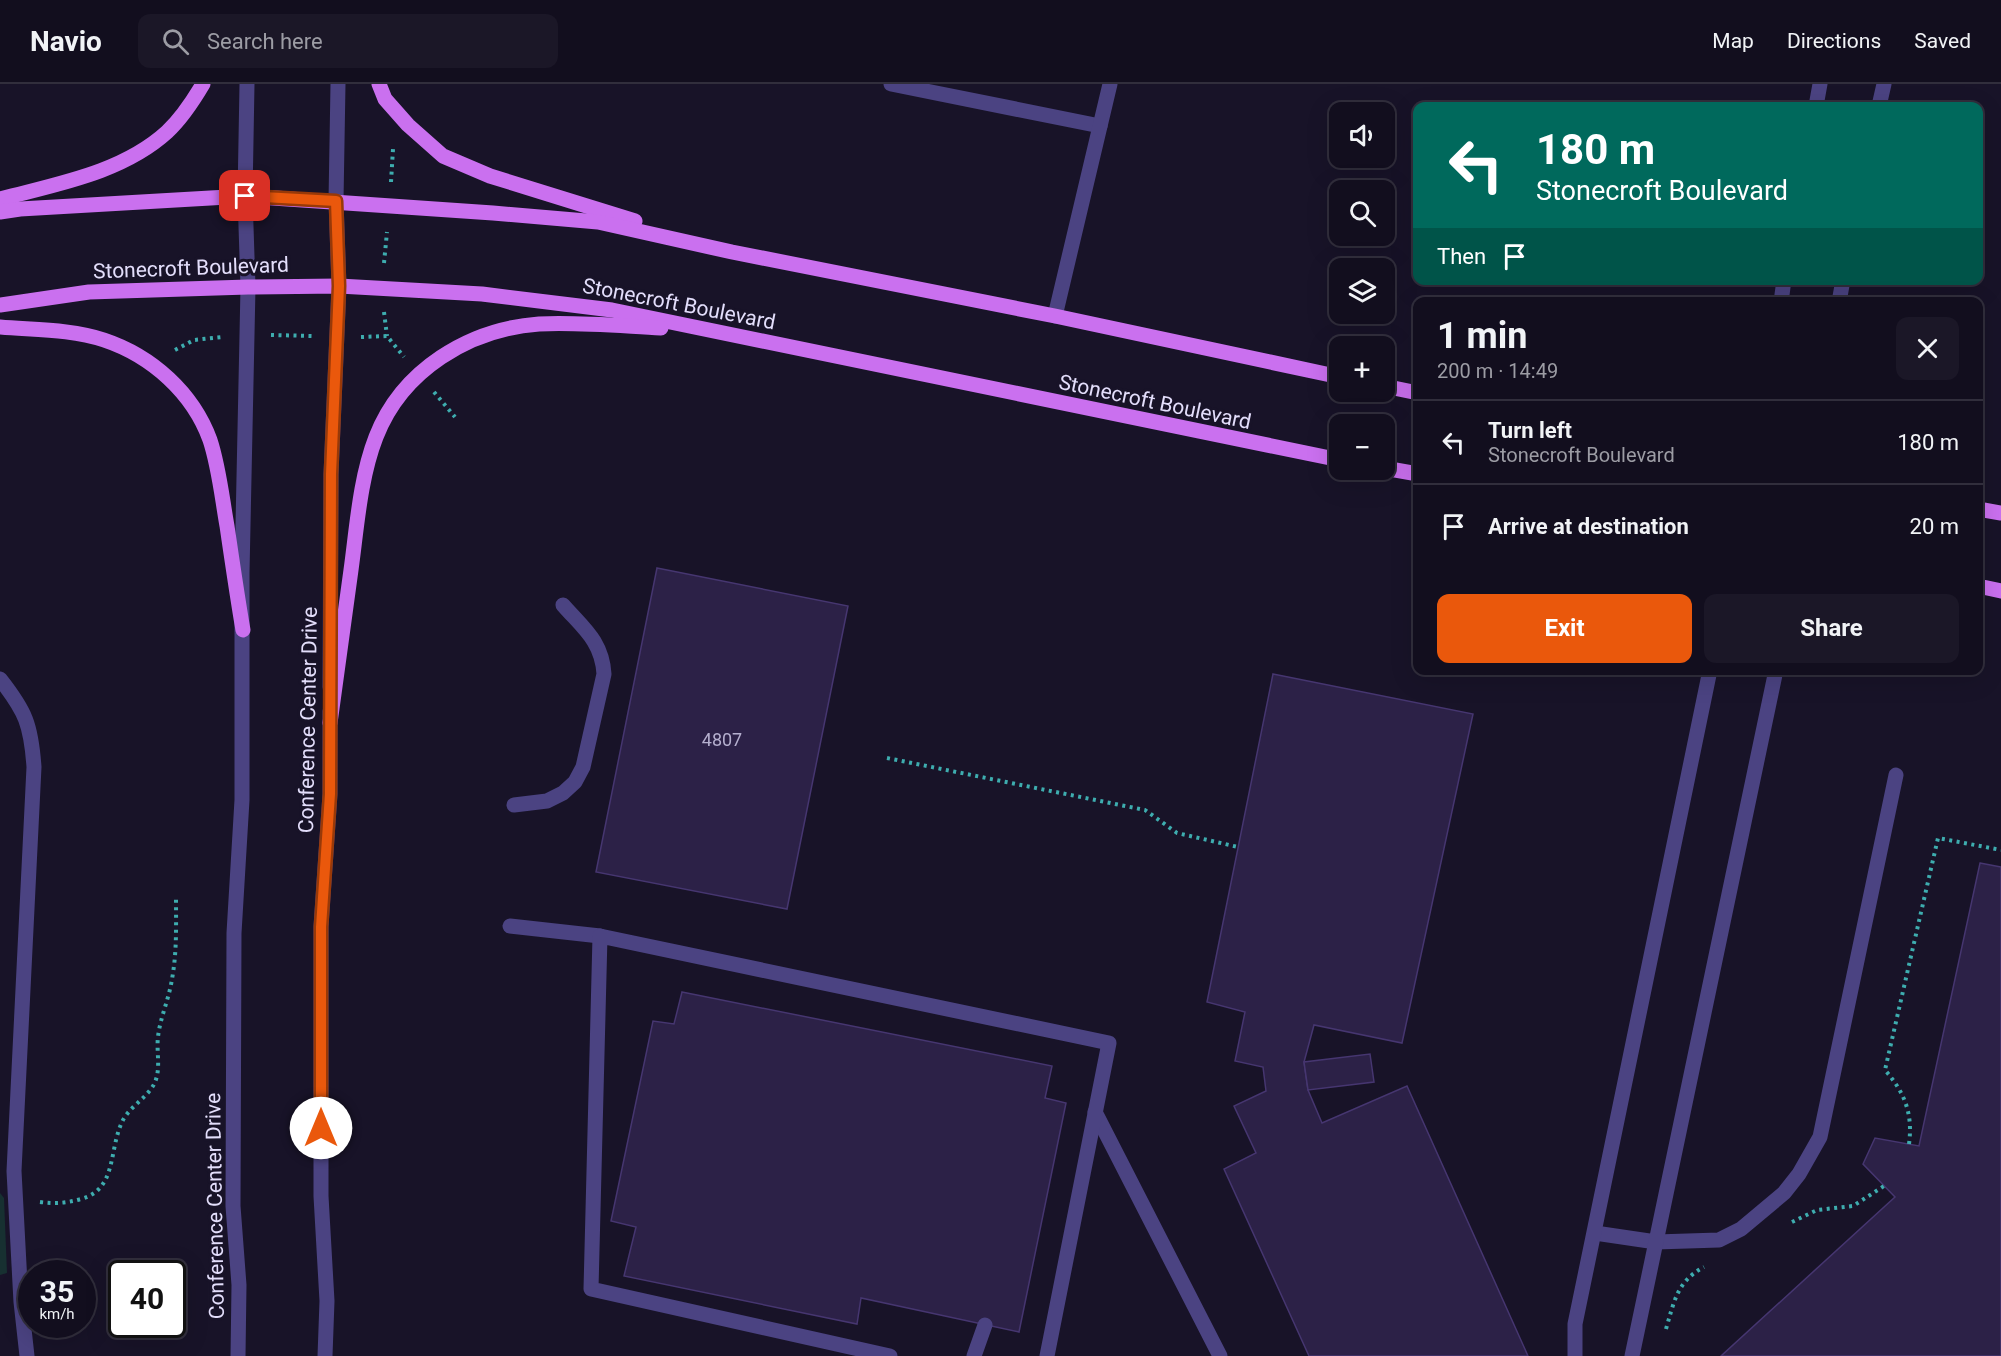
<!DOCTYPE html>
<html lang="en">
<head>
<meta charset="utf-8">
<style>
  body { margin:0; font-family:Roboto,sans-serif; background:#1b1727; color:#f1f3f6; height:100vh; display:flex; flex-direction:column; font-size:22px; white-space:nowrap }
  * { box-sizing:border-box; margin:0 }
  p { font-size:20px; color:#9c9ca4 }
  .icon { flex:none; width:33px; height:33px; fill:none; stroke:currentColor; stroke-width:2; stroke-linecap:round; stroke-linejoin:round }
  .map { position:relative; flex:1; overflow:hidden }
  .side { position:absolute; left:1413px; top:213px; width:570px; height:378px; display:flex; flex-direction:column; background:#120e1e; border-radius:12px; box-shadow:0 6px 24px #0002,0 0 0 2px #312e3c }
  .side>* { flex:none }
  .guide { position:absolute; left:1413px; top:18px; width:570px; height:183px; border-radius:12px; box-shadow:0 6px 24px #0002,0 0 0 2px #312e3c; background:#00695c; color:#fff; overflow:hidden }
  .fabs { position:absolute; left:1329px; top:18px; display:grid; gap:12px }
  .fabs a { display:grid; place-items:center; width:66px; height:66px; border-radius:12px; background:#120e1e; box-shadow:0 6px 24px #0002,0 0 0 2px #312e3c; font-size:30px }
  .speed { position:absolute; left:18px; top:1176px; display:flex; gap:12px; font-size:30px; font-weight:700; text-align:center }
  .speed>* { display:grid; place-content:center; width:78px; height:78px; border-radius:50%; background:#120e1e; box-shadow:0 6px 24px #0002,0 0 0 2px #312e3c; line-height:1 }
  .speed small { font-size:15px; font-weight:400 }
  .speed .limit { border:3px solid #111; border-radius:9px; background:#fff; color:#111 }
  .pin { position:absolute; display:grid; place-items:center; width:51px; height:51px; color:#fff; margin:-26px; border-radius:12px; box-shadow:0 3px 9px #0006 }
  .me { position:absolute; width:66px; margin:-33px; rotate:0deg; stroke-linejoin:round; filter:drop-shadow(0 0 4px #0008) }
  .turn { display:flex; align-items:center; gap:21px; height:126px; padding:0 24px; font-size:27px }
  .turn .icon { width:78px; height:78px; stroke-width:2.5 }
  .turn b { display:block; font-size:42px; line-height:51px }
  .then { display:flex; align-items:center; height:57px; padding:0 24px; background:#0003; gap:12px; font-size:22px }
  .round { display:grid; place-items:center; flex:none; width:63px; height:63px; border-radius:12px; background:#1b1727 }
  .head { display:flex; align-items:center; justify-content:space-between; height:102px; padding:0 24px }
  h1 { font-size:36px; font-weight:700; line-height:45px }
  .button { display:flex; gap:12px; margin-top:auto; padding:12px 24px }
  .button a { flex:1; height:69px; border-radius:12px; background:#ea580c; color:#fff; font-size:24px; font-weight:700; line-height:69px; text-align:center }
  .button a+a { background:#1b1727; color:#f1f3f6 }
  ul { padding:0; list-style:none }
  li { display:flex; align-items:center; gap:18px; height:84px; padding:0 24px; border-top:2px solid #312e3c }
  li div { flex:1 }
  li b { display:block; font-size:22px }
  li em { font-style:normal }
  header { display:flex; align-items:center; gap:36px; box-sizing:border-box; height:84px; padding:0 30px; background:#120e1e; border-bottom:2px solid #312e3c }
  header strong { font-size:28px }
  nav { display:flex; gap:33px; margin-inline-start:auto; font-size:21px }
  .search { width:420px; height:54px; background:#1b1727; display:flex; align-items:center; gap:15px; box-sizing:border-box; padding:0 21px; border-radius:12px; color:#9c9ca4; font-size:22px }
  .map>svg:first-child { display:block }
  .green { fill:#173031 }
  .building { fill:#2c2147; stroke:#463670; stroke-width:1.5 }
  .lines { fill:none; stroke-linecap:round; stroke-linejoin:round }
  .path { stroke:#3eadaf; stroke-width:4; stroke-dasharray:3 4.5; stroke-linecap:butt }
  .minor { stroke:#4b4382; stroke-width:15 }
  .major { stroke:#ca70ef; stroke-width:15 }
  .route-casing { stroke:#983908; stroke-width:15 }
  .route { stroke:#ea580c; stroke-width:10 }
  .labels { text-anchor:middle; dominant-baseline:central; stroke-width:6; stroke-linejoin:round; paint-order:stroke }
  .number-label { font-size:18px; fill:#b5afce }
  .street-label { font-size:21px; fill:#e3defb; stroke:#181328 }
</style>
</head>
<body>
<header>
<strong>Navio</strong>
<div class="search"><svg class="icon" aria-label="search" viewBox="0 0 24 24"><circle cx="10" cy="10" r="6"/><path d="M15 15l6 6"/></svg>Search here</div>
<nav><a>Map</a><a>Directions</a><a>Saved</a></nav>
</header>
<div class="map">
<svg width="2001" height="1272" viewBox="0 0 2001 1272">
  <rect width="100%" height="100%" fill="#181328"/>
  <path class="green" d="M0,1109L4,1114L7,1189L0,1191Z"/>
  <g class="building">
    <path d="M657,484L848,522L787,825L596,788Z"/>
    <path d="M1273,590L1473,630L1402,959L1314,941L1304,978L1308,1006L1322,1039L1407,1002L1528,1272H1309L1224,1085L1256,1069L1234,1022L1266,1007L1263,983L1235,977L1245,928L1207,918Z"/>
    <path d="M1980,779L2001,783V1272H1721L1895,1113L1863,1080L1875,1054L1919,1062Z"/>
    <path d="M682,908L1052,982L1045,1014L1066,1019L1019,1248L861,1214L857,1240L624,1192L636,1143L611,1137L653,937L674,940Z"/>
    <path d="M1370,970L1374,998L1308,1006L1304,978Z"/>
  </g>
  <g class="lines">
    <g class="path">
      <path d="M391,98L393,65L395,62"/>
      <path d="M384,179L387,148"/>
      <path d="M384,228L387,252"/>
      <path d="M271,251L312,252"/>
      <path d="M361,253L387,252L404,273"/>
      <path d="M175,266L194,256L222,253"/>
      <path d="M434,308L455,333"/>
      <path d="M887,674L1145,726L1177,749L1238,763"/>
      <path d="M1909,1060C1913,1030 1905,1009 1885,986L1938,754L2001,766"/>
      <path d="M40,1118C55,1120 67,1119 81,1115C118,1105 108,1065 123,1036C130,1023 145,1015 153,1002C162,987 156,969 158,953C160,934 169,915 172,895C177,868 176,841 176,814"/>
      <path d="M1792,1138L1817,1126L1853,1122L1884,1102"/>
      <path d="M1666,1245C1674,1218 1677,1197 1704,1183"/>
    </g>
    <g class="minor">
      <path d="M891,0L1100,42"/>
      <path d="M1816,22L1820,0"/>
      <path d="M1879,22L1884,0"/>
      <path d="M1781,218L1784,196"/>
      <path d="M1839,218L1843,196"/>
      <path d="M1055,232L1110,0"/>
      <path d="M0,595C26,628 31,641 34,683L14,1087L21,1218L27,1272"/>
      <path d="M330,603L331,390L339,202L336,117L338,0"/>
      <path d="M514,721L547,717L563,709L575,698L583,683L604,590C602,557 583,544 563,521"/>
      <path d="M510,842L600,852"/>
      <path d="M1095,1028L1220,1272"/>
      <path d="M1595,1149L1656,1158L1719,1156L1741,1145L1784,1109L1799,1090L1820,1053L1896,691"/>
      <path d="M238,1272L239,1201L233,1122L234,849L242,716V489L248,203L245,112L247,0"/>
      <path d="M325,1272L327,1217L321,1112V842L330,710V627"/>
      <path d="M890,1272L591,1205L600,852L1109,959L1047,1272"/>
      <path d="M974,1272L985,1241"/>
      <path d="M1575,1272V1240L1710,586"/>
      <path d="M1632,1272L1776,586"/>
    </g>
    <g class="major">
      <path d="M379,0L385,15L408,41L443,72L490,92L635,137"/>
      <path d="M0,115C56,100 122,89 167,48C182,34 193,17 203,0"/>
      <path d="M0,128L20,125L245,112L493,129L598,138L732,168L1055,232L1340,293"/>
      <path d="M0,221L89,208L248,203L339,202L482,210L612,226L1340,376"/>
      <path d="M0,243C34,246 71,245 104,256C152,272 193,309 210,356C219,383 222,414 227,442C232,476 237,511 243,546"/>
      <path d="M1384,302L1418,309"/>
      <path d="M1384,384L1418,390"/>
      <path d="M1978,425L2001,429"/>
      <path d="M1978,502L2001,507"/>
      <path d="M330,639C337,588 344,537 351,486C357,442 360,394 376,353C402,286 469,245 539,240C579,238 621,242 661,244"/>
    </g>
  </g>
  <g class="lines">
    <defs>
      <path id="route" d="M245,112L336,117L339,202L331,390L330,710L321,843V1044"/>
    </defs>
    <use href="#route" class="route-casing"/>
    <use href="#route" class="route"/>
  </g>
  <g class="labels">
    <g class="number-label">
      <text x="722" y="655">4807</text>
    </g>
    <g class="street-label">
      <text transform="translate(191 184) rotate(-2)">Stonecroft Boulevard</text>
      <text transform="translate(679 220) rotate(11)">Stonecroft Boulevard</text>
      <text transform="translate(1155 318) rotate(12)">Stonecroft Boulevard</text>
      <text transform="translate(308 636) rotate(-89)">Conference Center Drive</text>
      <text transform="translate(215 1122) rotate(-91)">Conference Center Drive</text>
    </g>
  </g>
</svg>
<div class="fabs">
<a><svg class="icon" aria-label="sound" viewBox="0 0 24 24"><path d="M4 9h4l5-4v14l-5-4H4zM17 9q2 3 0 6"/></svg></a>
<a><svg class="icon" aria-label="search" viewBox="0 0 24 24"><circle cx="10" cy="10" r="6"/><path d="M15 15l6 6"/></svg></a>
<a><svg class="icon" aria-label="layers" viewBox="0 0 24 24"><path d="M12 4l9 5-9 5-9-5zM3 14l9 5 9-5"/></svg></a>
<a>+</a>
<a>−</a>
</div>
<div class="speed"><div>35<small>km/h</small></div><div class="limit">40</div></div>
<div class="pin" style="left:245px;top:112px;background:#d93025"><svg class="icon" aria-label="arrive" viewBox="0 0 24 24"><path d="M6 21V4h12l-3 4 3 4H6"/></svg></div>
<svg class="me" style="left:321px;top:1044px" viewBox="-20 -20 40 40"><circle r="19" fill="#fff"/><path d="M0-13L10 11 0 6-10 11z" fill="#ea580c"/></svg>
<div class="guide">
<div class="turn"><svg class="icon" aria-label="left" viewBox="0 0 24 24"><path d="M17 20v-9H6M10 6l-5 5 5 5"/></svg><div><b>180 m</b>Stonecroft Boulevard</div></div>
<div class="then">Then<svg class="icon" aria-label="arrive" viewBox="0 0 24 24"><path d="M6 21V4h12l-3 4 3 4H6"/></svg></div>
</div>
<section class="side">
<div class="head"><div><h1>1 min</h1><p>200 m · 14:49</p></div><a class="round"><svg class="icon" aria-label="close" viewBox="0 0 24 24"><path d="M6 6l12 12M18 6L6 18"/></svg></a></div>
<ul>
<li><svg class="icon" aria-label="left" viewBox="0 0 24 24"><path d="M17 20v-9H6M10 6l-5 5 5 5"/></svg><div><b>Turn left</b><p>Stonecroft Boulevard</p></div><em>180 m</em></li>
<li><svg class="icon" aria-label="arrive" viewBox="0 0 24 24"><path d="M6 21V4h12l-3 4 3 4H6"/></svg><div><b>Arrive at destination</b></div><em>20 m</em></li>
</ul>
<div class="button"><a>Exit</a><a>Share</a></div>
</section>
</div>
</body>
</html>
